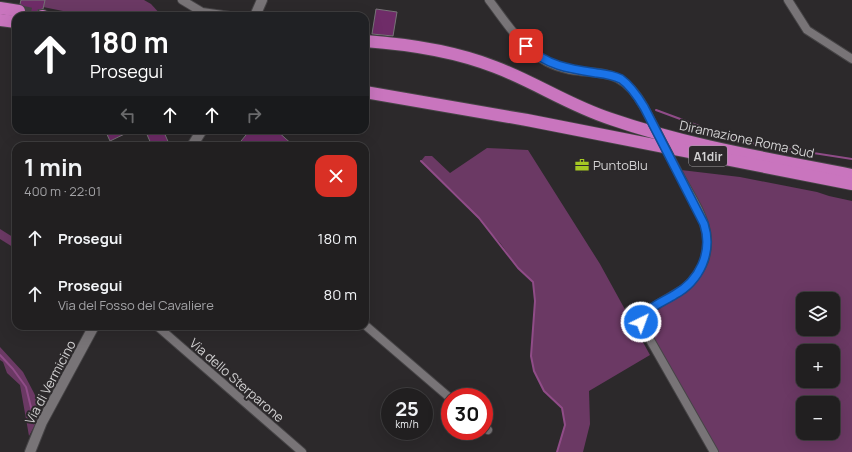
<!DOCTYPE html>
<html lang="it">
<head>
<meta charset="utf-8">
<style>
  body { margin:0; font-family:Manrope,sans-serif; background:#2d2c2d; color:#f1f3f6; height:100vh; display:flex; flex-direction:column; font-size:15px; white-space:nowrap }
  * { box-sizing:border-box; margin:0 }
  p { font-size:13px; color:#a2a2a5 }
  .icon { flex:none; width:22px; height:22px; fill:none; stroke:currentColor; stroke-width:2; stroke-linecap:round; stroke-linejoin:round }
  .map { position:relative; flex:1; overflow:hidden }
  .details { position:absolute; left:12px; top:142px; width:357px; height:188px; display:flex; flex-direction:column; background:#211f20; border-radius:12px; box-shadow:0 4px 16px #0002,0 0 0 1px #3e3d3e }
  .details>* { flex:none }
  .guide { position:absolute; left:12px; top:12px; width:357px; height:122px; border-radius:12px; box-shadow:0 4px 16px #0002,0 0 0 1px #3e3d3e; background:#202124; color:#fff; overflow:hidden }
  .controls { position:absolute; left:796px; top:292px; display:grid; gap:8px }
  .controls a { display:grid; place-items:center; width:44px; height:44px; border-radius:8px; background:#211f20; box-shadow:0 4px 16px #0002,0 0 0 1px #3e3d3e; font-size:20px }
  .speed { position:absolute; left:381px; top:388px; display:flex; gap:8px; font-size:20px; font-weight:700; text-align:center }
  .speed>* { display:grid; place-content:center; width:52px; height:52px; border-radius:50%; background:#211f20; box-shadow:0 4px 16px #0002,0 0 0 1px #3e3d3e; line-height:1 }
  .speed small { font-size:10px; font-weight:400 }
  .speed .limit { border:6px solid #d22; background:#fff; color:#111 }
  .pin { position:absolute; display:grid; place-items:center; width:34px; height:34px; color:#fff; margin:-17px; border-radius:8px; box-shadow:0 2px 6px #0006 }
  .me { position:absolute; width:44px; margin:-22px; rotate:42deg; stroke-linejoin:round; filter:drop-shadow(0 0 3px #0008) }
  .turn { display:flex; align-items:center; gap:14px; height:84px; padding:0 12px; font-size:18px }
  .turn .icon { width:52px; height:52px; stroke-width:2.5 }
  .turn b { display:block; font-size:28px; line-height:34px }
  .lanes { display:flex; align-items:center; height:38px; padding:0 12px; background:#0003; justify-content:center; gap:20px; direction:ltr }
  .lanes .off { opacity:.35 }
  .round { display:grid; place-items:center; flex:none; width:42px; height:42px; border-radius:12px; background:#2d2c2d }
  .overview { display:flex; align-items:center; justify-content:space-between; height:68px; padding:0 12px }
  h1 { font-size:24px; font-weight:700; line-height:30px }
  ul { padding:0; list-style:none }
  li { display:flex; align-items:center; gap:12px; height:56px; padding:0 12px }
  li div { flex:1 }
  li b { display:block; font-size:15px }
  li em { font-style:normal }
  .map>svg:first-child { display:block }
  .green { fill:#6b3964; fill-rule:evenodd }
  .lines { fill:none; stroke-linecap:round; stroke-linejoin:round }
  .stream { stroke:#904c88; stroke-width:2 }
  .building { fill:#6f2c68; stroke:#777477 }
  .motorway-tunnel { stroke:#454244; stroke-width:12; stroke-dasharray:12 6; stroke-linecap:butt }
  .minor-casing { stroke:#464446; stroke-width:10 }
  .secondary-casing { stroke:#464446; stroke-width:12 }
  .motorway-casing { stroke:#464446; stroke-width:14 }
  .minor { stroke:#787477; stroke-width:8 }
  .secondary { stroke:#787477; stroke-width:10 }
  .motorway { stroke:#c975be; stroke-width:12 }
  .minor-bridge-casing { stroke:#464446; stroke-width:10; stroke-linecap:butt }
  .minor-bridge { stroke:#787477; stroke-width:8 }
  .route-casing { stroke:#114b97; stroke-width:10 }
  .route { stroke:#1a73e8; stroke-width:7 }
  .labels { text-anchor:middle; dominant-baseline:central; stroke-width:4; stroke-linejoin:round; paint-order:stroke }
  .shield { fill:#2c292b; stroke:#a19fa1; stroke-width:1 }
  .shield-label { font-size:12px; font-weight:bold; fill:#d3d2d3 }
  .street-label { font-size:13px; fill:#d3d2d3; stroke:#2c292b }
  .poi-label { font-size:13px; fill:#d3d2d3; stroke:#2c292b; text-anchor:start }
</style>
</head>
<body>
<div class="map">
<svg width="852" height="452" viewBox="0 0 852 452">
  <rect width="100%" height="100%" fill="#2c292b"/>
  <g class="green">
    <path d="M45,0H144L151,4L162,16H88L43,7Z"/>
    <path d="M487,148L528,150L600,264L650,355L589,391L590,424L583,452H557L565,425L562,408L544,391L534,371L531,356L535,301L533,282L518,268L501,244L460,198L421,161L425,156H432L450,173Z"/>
    <path d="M681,170L740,177L817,192L829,196L852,201V452H718L672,374L645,323C647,320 649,315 651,312C660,304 677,298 688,290C696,284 702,276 706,266C720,230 697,200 681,170ZM803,299H833V329H803ZM803,351H833V381H803ZM803,403H833V433H803Z"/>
    <path d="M0,229L16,239V249L0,239Z"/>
    <path d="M0,347L23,372L34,393L42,412L29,436L20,385L7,373L3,362L0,360Z"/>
  </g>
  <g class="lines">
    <g class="stream">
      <path d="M656,110L718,133L756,144L852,159"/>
      <path d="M421,161L479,218L518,268L533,282L535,301L531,356L534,371L544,391L562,408L565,425L557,452"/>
      <path d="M0,355L13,369L26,387L35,424"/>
    </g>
  </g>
  <g class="building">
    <path d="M21,0H45L43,9L38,10L35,16H25L26,9L20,4Z"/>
    <path d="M376,9L397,12L393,36L372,34Z"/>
    <path d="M105,130H133L110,141Z"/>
    <path d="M145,130H163L170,146H152Z"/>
    <path d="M250,130H276L294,146H237Z"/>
    <path d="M583,158L589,167L581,172L575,163Z"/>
  </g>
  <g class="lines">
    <path class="motorway-tunnel" d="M19,11L42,16"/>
    <defs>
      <g id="minor">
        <path d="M182,0L202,12L230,16"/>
        <path d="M489,0C506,22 522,49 547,62C588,83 616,56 644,107"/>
        <path d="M788,0L807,30L852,59"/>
        <path d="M680,176C689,193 702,212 706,231C708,241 707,252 704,261C700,271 694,279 687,286C675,297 643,307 641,324L714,452"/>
        <path d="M365,325L450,398"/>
        <path d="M157,326L302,452"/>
        <path d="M484,427L488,430"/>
      </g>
      <g id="secondary">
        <path d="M255,16L262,0"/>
        <path d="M192,146L202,130"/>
        <path d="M30,452L42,422L94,326"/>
      </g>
      <g id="motorway">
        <path d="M0,8L19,11"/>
        <path d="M42,16H43"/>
        <path d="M0,20L16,22"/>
        <path d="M365,41C406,44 457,52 495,67C535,82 570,106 611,119C689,146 771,159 852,175"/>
        <path d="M365,92L527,120L852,184"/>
      </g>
    </defs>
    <use href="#minor" class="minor-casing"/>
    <use href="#secondary" class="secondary-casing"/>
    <use href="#motorway" class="motorway-casing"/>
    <use href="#minor" class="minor"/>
    <use href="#secondary" class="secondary"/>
    <use href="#motorway" class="motorway"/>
    <defs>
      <path id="minor-bridge" d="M644,107L680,176"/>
    </defs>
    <use href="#minor-bridge" class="minor-bridge-casing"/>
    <use href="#minor-bridge" class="minor-bridge"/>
  </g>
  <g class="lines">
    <defs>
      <path id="route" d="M526,46C547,66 570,69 597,73C605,74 613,75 621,79C631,86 638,97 644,107L704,224C713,252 700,281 674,295C663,302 645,308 641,322"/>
    </defs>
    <use href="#route" class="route-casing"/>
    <use href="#route" class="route"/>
  </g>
  <defs>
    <symbol id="office-bare" viewBox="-9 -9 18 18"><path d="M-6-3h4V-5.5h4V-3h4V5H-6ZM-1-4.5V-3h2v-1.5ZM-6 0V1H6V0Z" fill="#a5c823" stroke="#2c292b" stroke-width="2.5" paint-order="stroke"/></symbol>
  </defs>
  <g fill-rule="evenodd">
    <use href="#office-bare" x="572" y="155" width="20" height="20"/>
  </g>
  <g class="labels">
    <rect class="shield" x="689" y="146" width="38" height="20" rx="3"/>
    <g class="shield-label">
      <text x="708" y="156">A1dir</text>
    </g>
    <g class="street-label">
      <text transform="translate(747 139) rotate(12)">Diramazione Roma Sud</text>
      <text transform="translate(237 380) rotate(41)">Via dello Sterparone</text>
      <text transform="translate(50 382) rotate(-62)">Via di Vermicino</text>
    </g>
    <g class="poi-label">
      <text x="593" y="165">PuntoBlu</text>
    </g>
  </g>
</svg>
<div class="controls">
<a><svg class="icon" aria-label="layers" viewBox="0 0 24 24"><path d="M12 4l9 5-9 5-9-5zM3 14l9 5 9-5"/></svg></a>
<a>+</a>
<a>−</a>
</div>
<div class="speed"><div>25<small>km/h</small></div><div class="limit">30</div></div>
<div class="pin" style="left:526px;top:46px;background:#d93025"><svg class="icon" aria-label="arrive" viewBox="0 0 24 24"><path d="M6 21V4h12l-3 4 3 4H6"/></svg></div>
<svg class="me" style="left:641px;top:322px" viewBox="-20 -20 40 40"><circle r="17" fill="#1a73e8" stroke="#fff" stroke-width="3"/><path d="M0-11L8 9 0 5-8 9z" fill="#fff"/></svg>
<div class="guide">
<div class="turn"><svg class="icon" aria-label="ahead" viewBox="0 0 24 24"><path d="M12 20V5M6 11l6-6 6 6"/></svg><div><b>180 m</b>Prosegui</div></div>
<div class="lanes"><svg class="icon off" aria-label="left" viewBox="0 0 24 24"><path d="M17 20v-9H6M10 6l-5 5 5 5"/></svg><svg class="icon" aria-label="ahead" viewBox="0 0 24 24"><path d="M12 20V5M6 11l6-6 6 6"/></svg><svg class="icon" aria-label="ahead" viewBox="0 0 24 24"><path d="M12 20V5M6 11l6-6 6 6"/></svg><svg class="icon off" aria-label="right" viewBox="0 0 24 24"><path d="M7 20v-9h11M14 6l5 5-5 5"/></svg></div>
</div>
<section class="details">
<div class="overview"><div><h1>1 min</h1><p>400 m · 22:01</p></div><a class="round" style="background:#d93025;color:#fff"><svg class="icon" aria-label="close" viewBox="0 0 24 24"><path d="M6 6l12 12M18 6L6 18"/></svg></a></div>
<ul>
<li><svg class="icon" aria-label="ahead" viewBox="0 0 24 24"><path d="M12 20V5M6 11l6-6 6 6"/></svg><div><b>Prosegui</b></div><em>180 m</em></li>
<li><svg class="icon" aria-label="ahead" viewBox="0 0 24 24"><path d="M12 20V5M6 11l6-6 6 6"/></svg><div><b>Prosegui</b><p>Via del Fosso del Cavaliere</p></div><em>80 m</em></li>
</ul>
</section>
</div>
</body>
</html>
